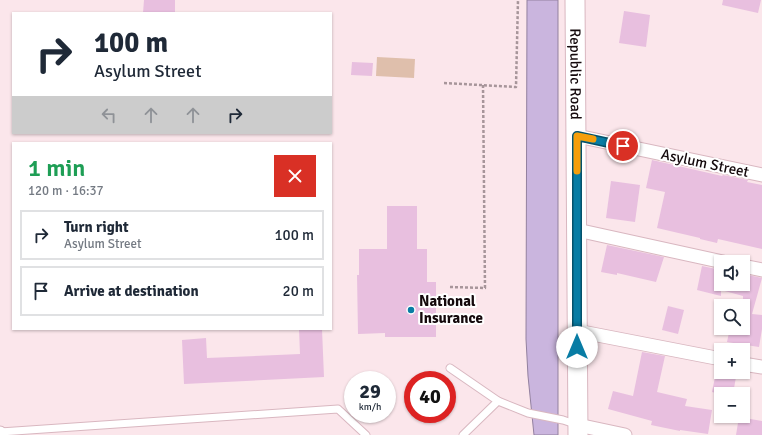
<!DOCTYPE html>
<html lang="en">
<head>
<meta charset="utf-8">
<style>
  body { margin:0; font-family:Signika,sans-serif; background:#f2f2f3; color:#1f2937; height:100vh; display:flex; flex-direction:column; font-size:15px; white-space:nowrap }
  * { box-sizing:border-box; margin:0 }
  p { font-size:13px; color:#747a83 }
  .icon { flex:none; width:22px; height:22px; fill:none; stroke:currentColor; stroke-width:2; stroke-linecap:round; stroke-linejoin:round }
  .map { position:relative; flex:1; overflow:hidden }
  .side { position:absolute; left:12px; top:142px; width:320px; height:188px; display:flex; flex-direction:column; background:#fff; border-radius:0px; box-shadow:0 1px 3px #0004 }
  .side>* { flex:none }
  .top-card { position:absolute; left:12px; top:12px; width:320px; height:122px; border-radius:0px; box-shadow:0 1px 3px #0004; background:#fff; color:#1f2937; overflow:hidden }
  .tools { position:absolute; left:714px; top:255px; display:grid; gap:8px }
  .tools a { display:grid; place-items:center; width:36px; height:36px; border-radius:0px; background:#fff; box-shadow:0 1px 3px #0004; font-size:20px }
  .speed { position:absolute; left:344px; top:371px; display:flex; gap:8px; font-size:20px; font-weight:700; text-align:center }
  .speed>* { display:grid; place-content:center; width:52px; height:52px; border-radius:50%; background:#fff; box-shadow:0 1px 3px #0004; line-height:1 }
  .speed small { font-size:10px; font-weight:400 }
  .speed .limit { border:6px solid #d22; background:#fff; color:#111 }
  .pin { position:absolute; display:grid; place-items:center; width:34px; height:34px; color:#fff; margin:-17px; border:2px solid #fff; border-radius:50%; box-shadow:0 1px 4px #0007 }
  .me { position:absolute; width:44px; margin:-22px; rotate:0deg; stroke-linejoin:round; filter:drop-shadow(0 0 3px #0008) }
  .turn { display:flex; align-items:center; gap:14px; height:84px; padding:0 16px; font-size:18px }
  .turn .icon { width:52px; height:52px; stroke-width:2.5 }
  .turn b { display:block; font-size:28px; line-height:34px }
  .lanes { display:flex; align-items:center; height:38px; padding:0 16px; background:#0003; justify-content:center; gap:20px; direction:ltr }
  .lanes .off { opacity:.35 }
  .round { display:grid; place-items:center; flex:none; width:42px; height:42px; border-radius:0px; background:#f2f2f3 }
  .headline { display:flex; align-items:center; justify-content:space-between; height:68px; padding:0 16px }
  h1 { font-size:24px; font-weight:600; line-height:30px; color:#1e9e55 }
  ul { padding:0; list-style:none }
  li { display:flex; align-items:center; gap:12px; height:50px; margin:0 8px 6px; padding:0 8px; border:2px solid #e0e1e3; border-radius:0px }
  li div { flex:1 }
  li b { display:block; font-size:15px }
  li em { font-style:normal }
  .map>svg:first-child { display:block }
  .green { fill:#dfbfac }
  .water { fill:#cab5de; stroke:#93819f }
  .building { fill:#e8bfdf }
  .lines { fill:none; stroke-linecap:round; stroke-linejoin:round }
  .lane-casing { stroke:#d9b7c0; stroke-width:9 }
  .street-casing { stroke:#d9b7c0; stroke-width:15 }
  .secondary-casing { stroke:#d9b7c0; stroke-width:21 }
  .path { stroke:#a7959a; stroke-width:2.5; stroke-dasharray:3 2; stroke-linecap:butt }
  .lane { stroke:#fff; stroke-width:7 }
  .street { stroke:#fff; stroke-width:13 }
  .secondary { stroke:#fff; stroke-width:19 }
  .route-casing { stroke:#05516b; stroke-width:10 }
  .route { stroke:#087ca4; stroke-width:7 }
  .slow { stroke:#f59e0b; stroke-width:7 }
  .poi-dot { fill:#087ca4; stroke:#fff; stroke-width:1.5 }
  .labels { text-anchor:middle; dominant-baseline:central; stroke-width:4; stroke-linejoin:round; paint-order:stroke }
  .street-label { font-size:15px; fill:#14090c; stroke:#fff }
  .poi-label { font-size:15px; font-weight:bold; fill:#14090c; stroke:#fff; text-anchor:start }
</style>
</head>
<body>
<div class="map">
<svg width="762" height="435" viewBox="0 0 762 435">
  <rect width="100%" height="100%" fill="#fbe6eb"/>
  <path class="green" d="M377,57L415,59L414,78L376,76Z"/>
  <path class="water" d="M527,0H558V435H534L528,376L526,339Z"/>
  <g class="building">
    <path d="M144,0H175V13H143Z"/>
    <path d="M723,0H761L758,13L722,5Z"/>
    <path d="M624,11L650,15L646,47L619,43Z"/>
    <path d="M352,62L373,63L372,76L351,75Z"/>
    <path d="M652,160L722,176L723,175L748,180L747,182L762,185V249L718,239L717,243L700,239V238L657,228L665,192L646,188Z"/>
    <path d="M611,181L640,185L635,222L606,218Z"/>
    <path d="M387,206H417V249H427V282H436V337H385V333L358,334L357,275H359V249H387Z"/>
    <path d="M607,245L664,257L656,282L617,273V275L601,272Z"/>
    <path d="M702,266L721,270V284H743L744,274L762,278L752,314L762,315V329L759,347L727,342L730,328H743V296L721,290V296L697,290Z"/>
    <path d="M668,306L684,310L678,334L662,330Z"/>
    <path d="M299,329H322L324,377L184,384L182,340L206,338L207,358L300,354Z"/>
    <path d="M642,352L665,356L657,392L687,399L685,406L712,410L708,434L680,430V431L651,425L652,421L608,409L613,391L633,396Z"/>
    <path d="M716,372H732L731,376L736,377L733,394H720L712,392Z"/>
    <path d="M739,417L762,421V435H736Z"/>
  </g>
  <g class="lines">
    <defs>
      <g id="lane">
        <path d="M450,368L498,401L463,435"/>
        <path d="M498,401L528,413L563,420L578,425"/>
        <path d="M0,432L338,409L366,435"/>
      </g>
      <g id="street">
        <path d="M577,136L762,175"/>
        <path d="M577,230L723,262"/>
        <path d="M743,266L762,270"/>
        <path d="M577,331L721,359"/>
        <path d="M743,364L762,367"/>
        <path d="M578,425L625,435"/>
        <path d="M0,433V435"/>
      </g>
      <g id="secondary">
        <path id="s1" d="M575,0L578,435"/>
      </g>
    </defs>
    <use href="#lane" class="lane-casing"/>
    <use href="#street" class="street-casing"/>
    <use href="#secondary" class="secondary-casing"/>
    <g class="path">
      <path d="M444,83L516,87L518,0"/>
      <path d="M450,287L485,288L483,85"/>
    </g>
    <use href="#lane" class="lane"/>
    <use href="#street" class="street"/>
    <use href="#secondary" class="secondary"/>
  </g>
  <g class="lines">
    <defs>
      <path id="route" d="M577,347V136L623,146"/>
    </defs>
    <use href="#route" class="route-casing"/>
    <use href="#route" class="route"/>
    <path class="slow" d="M577,171V136L593,139"/>
  </g>
  <circle class="poi-dot" cx="411" cy="310" r="4"/>
  <g class="labels">
    <g class="street-label">
      <text stroke="none"><textPath href="#s1" startOffset="74">Republic Road</textPath></text>
      <text transform="translate(705 163) rotate(12)">Asylum Street</text>
    </g>
    <g class="poi-label">
      <text x="419" y="301">National<tspan x="419" dy="17">Insurance</tspan></text>
    </g>
  </g>
</svg>
<div class="tools">
<a><svg class="icon" aria-label="sound" viewBox="0 0 24 24"><path d="M4 9h4l5-4v14l-5-4H4zM17 9q2 3 0 6"/></svg></a>
<a><svg class="icon" aria-label="search" viewBox="0 0 24 24"><circle cx="10" cy="10" r="6"/><path d="M15 15l6 6"/></svg></a>
<a>+</a>
<a>−</a>
</div>
<div class="speed"><div>29<small>km/h</small></div><div class="limit">40</div></div>
<div class="pin" style="left:623px;top:146px;background:#d93025"><svg class="icon" aria-label="arrive" viewBox="0 0 24 24"><path d="M6 21V4h12l-3 4 3 4H6"/></svg></div>
<svg class="me" style="left:577px;top:347px" viewBox="-20 -20 40 40"><circle r="19" fill="#fff"/><path d="M0-13L10 11 0 6-10 11z" fill="#087ca4"/></svg>
<div class="top-card">
<div class="turn"><svg class="icon" aria-label="right" viewBox="0 0 24 24"><path d="M7 20v-9h11M14 6l5 5-5 5"/></svg><div><b>100 m</b>Asylum Street</div></div>
<div class="lanes"><svg class="icon off" aria-label="left" viewBox="0 0 24 24"><path d="M17 20v-9H6M10 6l-5 5 5 5"/></svg><svg class="icon off" aria-label="ahead" viewBox="0 0 24 24"><path d="M12 20V5M6 11l6-6 6 6"/></svg><svg class="icon off" aria-label="ahead" viewBox="0 0 24 24"><path d="M12 20V5M6 11l6-6 6 6"/></svg><svg class="icon" aria-label="right" viewBox="0 0 24 24"><path d="M7 20v-9h11M14 6l5 5-5 5"/></svg></div>
</div>
<section class="side">
<div class="headline"><div><h1>1 min</h1><p>120 m · 16:37</p></div><a class="round" style="background:#d93025;color:#fff"><svg class="icon" aria-label="close" viewBox="0 0 24 24"><path d="M6 6l12 12M18 6L6 18"/></svg></a></div>
<ul>
<li><svg class="icon" aria-label="right" viewBox="0 0 24 24"><path d="M7 20v-9h11M14 6l5 5-5 5"/></svg><div><b>Turn right</b><p>Asylum Street</p></div><em>100 m</em></li>
<li><svg class="icon" aria-label="arrive" viewBox="0 0 24 24"><path d="M6 21V4h12l-3 4 3 4H6"/></svg><div><b>Arrive at destination</b></div><em>20 m</em></li>
</ul>
</section>
</div>
</body>
</html>
